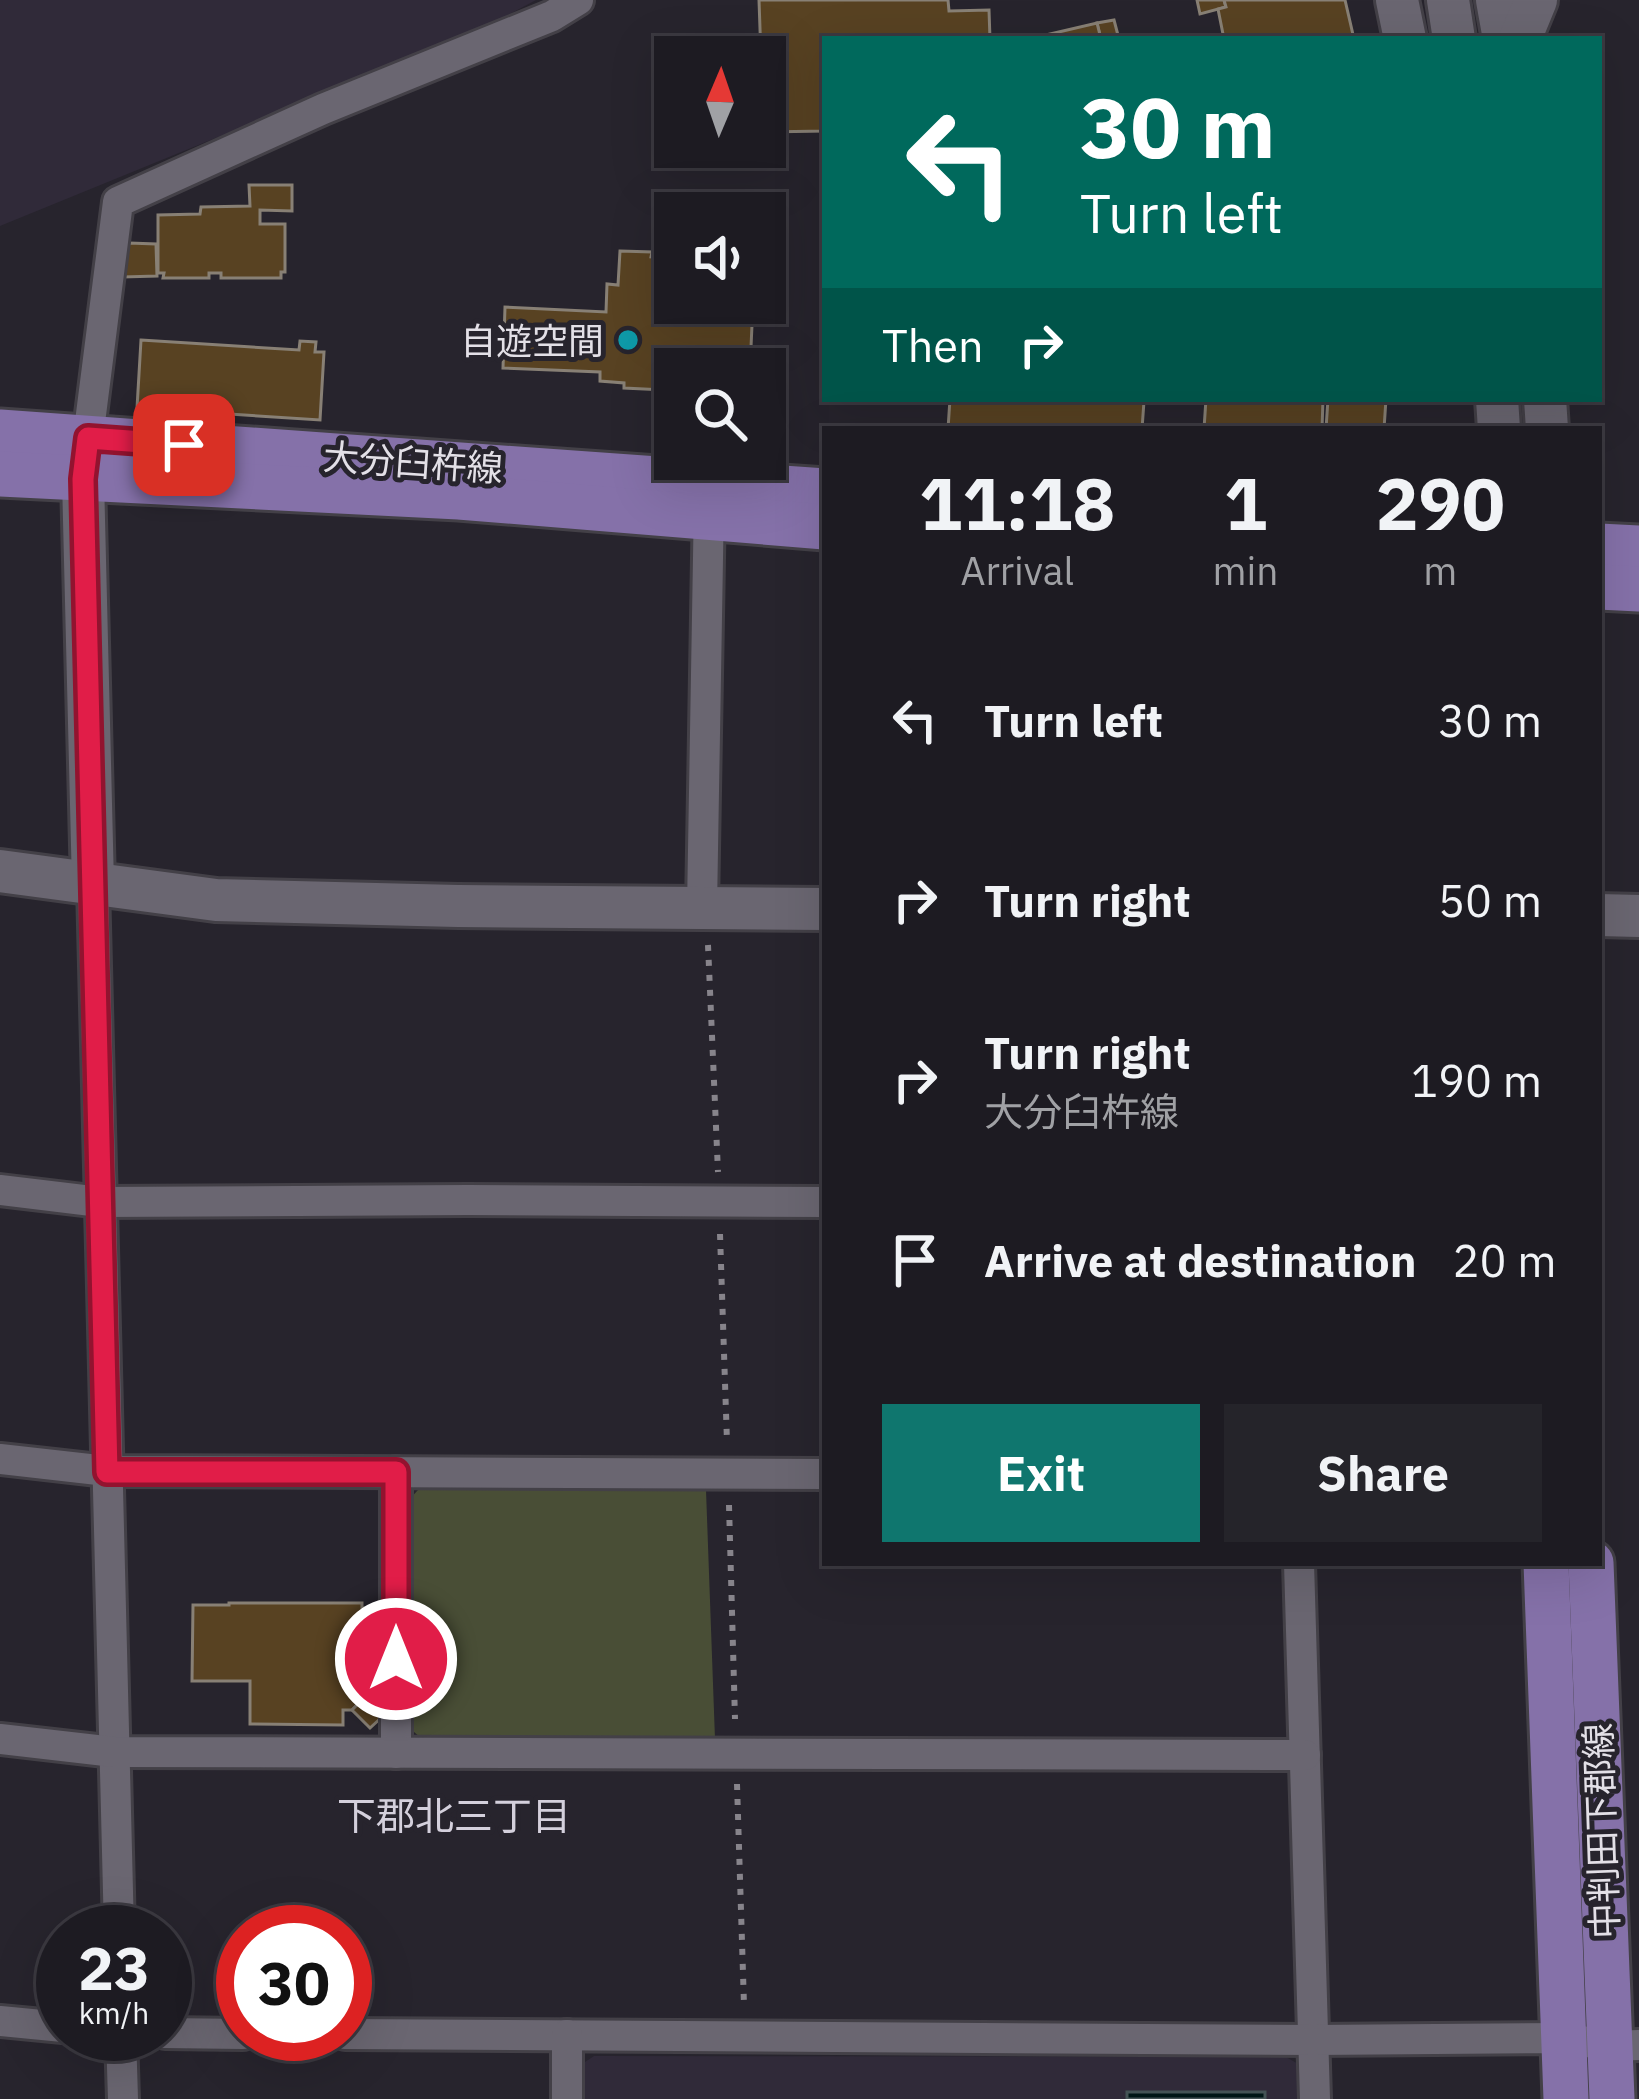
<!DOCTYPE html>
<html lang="en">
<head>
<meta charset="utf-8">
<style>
  body { margin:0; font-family:"IBM Plex Sans","Noto Sans JP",sans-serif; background:#25242a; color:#f1f3f6; height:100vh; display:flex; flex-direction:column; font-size:45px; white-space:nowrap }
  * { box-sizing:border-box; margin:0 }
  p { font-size:39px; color:#a0a1a5 }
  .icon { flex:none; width:66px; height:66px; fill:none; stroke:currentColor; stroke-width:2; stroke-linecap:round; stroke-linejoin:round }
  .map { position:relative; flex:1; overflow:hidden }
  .sheet { position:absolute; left:822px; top:426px; width:780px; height:1140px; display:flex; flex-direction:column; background:#1d1b22; border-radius:0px; box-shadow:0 12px 48px #0002,0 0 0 3px #3b3940 }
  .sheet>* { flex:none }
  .top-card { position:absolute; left:822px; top:36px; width:780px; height:366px; border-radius:0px; box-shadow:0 12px 48px #0002,0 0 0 3px #3b3940; background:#00695c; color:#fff; overflow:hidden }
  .needle { width:78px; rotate:2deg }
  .controls { position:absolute; left:654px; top:36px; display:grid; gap:24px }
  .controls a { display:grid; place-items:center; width:132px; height:132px; border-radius:0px; background:#1d1b22; box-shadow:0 12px 48px #0002,0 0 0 3px #3b3940; font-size:60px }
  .speed { position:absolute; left:36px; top:1905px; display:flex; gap:24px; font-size:60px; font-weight:700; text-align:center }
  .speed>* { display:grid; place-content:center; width:156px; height:156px; border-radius:50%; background:#1d1b22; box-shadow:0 12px 48px #0002,0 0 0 3px #3b3940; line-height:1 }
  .speed small { font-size:30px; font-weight:400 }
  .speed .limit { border:18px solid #d22; background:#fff; color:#111 }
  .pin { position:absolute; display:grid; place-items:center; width:102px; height:102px; color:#fff; margin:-51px; border-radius:24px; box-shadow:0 6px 18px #0006 }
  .me { position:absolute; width:132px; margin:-66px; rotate:0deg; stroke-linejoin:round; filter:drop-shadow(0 0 9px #0008) }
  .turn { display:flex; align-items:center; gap:42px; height:252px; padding:0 60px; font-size:54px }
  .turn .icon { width:156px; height:156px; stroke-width:2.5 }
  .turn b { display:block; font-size:84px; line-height:102px }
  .then { display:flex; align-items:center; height:114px; padding:0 60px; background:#0003; gap:24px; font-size:45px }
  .eta { display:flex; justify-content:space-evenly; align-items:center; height:204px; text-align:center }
  .eta b { font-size:72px; font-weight:700; line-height:84px }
  .button { display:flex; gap:24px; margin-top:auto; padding:24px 60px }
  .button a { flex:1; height:138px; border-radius:0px; background:#0f766e; color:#fff; font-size:48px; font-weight:700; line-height:138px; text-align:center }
  .button a+a { background:#25242a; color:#f1f3f6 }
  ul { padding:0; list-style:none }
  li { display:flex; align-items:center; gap:36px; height:180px; padding:0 60px }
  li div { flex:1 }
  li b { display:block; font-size:45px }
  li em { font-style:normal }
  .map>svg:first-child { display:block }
  .built { fill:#302a39 }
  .green { fill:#494e36 }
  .water { fill:#001616; stroke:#445355; stroke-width:3 }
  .building { fill:#584222; stroke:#888075; stroke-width:3 }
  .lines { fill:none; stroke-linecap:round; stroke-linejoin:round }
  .street-casing { stroke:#434047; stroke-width:36 }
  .secondary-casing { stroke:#434047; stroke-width:48 }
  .primary-casing { stroke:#434047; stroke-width:51 }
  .path { stroke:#87848b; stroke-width:6; stroke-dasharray:6 9; stroke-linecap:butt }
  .street { stroke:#6a6671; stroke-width:30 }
  .secondary { stroke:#6a6671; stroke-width:42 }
  .primary { stroke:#8571a9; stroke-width:45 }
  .route-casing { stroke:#92132f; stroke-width:30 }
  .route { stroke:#e11d48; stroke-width:21 }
  .culture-dot { fill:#0f9aa8; stroke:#27242d; stroke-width:4.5 }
  .labels { text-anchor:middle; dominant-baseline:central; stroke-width:10; stroke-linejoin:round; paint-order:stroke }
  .poi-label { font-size:36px; fill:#e3e0e7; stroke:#27242d; text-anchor:end }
  .street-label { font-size:36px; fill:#e3e0e7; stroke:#27242d }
  .neighbourhood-label { font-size:39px; fill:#d4d0dc; stroke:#27242d }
</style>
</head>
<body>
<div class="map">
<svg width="1639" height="2099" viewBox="0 0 1639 2099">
  <rect width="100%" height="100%" fill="#27242d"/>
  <g class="built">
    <path d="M0,0H536L491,24L402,62L0,226Z"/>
    <path d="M594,2056L1286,2057L1300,2065L1299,2099H580L579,2066Z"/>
  </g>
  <path class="green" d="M418,1490H706L715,1739L421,1738L407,1726L406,1503Z"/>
  <rect class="water" x="1127" y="2092" width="138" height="7"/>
  <g class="building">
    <path d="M759,0H948L949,11L989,10L990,39H825V131L765,132V57H761Z"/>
    <path d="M1197,0H1224L1226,7L1200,14Z"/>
    <path d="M1224,0H1345L1354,39H1224L1218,9L1226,7Z"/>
    <path d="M1114,20L1119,39H1101L1097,23Z"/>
    <path d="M1097,23L1101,39H1033V38Z"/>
    <path d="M249,185H292V211L260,210V224H285V272H281V278H221V273H209V278H163L164,273H158V215L200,214L201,207L250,206Z"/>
    <path d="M129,243L156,244L157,276L123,277Z"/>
    <path d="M620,251L652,252L651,257L663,258V263L675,264V303H753L750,369H675V387H664V390L624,388V383L600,381V372L503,368L505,307L606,312L607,284L618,285Z"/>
    <path d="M141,340L299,350L300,341L316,342L315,352H324L320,420L137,408Z"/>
    <path d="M950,399L1144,401L1142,429H948Z"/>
    <path d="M1206,399H1323L1322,429H1204Z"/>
    <path d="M1328,399H1386L1384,429H1326Z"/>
    <path d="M229,1603H362V1608H374V1617H381V1632H360V1693L364,1698L352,1710H343V1725L250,1724V1681H192L193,1605H229Z"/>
    <path d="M364,1698L383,1716L370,1728L352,1710Z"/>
  </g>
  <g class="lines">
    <defs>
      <g id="street">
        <path d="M88,438L118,202L323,109L552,16L578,0"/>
        <path d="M93,885L119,1932"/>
        <path d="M702,908L709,500"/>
        <path d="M0,1190L100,1202L468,1200L825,1202"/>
        <path d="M0,1459L107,1471L825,1474"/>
        <path d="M396,1472V1753"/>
        <path d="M1299,1563L1315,2099"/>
        <path d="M0,1739L114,1752L1305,1755"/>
        <path d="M0,2021L63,2027"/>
        <path d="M165,2033L243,2034"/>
        <path d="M121,2034L123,2099"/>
        <path d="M345,2034L1314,2040L1565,2038L1610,2046L1639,2045"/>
        <path d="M567,2099V2035"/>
      </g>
      <g id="secondary">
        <path d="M1397,0L1405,39"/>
        <path d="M1448,0L1454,39"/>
        <path d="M1497,0L1504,39"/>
        <path d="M1520,39L1536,0"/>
        <path d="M1497,399L1499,429"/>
        <path d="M1545,399L1547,429"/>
        <path d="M88,443L83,479L93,885"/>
        <path d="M0,871L216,900L458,906L825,909"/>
        <path d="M1599,915L1639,916"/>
      </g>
      <g id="primary">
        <path d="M0,432L825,491"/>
        <path d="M0,474L459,497L825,527"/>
        <path d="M1599,546L1639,548"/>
        <path d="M1599,587L1639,589"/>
        <path d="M1546,1563L1566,2099"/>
        <path d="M1591,1563L1612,2099"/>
      </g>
    </defs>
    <use href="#street" class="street-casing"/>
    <use href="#secondary" class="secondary-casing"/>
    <use href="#primary" class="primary-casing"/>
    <g class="path">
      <path d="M708,945L718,1172"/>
      <path d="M720,1234L727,1442"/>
      <path d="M729,1505L735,1719"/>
      <path d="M737,1784L744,2005"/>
    </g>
    <use href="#street" class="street"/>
    <use href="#secondary" class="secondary"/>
    <use href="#primary" class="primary"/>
  </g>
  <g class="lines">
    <defs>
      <path id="route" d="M184,445L88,438L83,479L107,1472H396V1659"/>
    </defs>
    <use href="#route" class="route-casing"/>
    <use href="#route" class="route"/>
  </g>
  <circle class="culture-dot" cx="628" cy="340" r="12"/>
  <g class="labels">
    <g class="poi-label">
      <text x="604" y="340">自遊空間</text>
    </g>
    <g class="street-label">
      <text transform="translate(413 462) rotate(4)">大分臼杵線</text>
      <text transform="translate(1601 1831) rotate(-92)">中判田下郡線</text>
    </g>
    <g class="neighbourhood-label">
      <text x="454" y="1815">下郡北三丁目</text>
    </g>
  </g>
</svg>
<div class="controls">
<a><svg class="needle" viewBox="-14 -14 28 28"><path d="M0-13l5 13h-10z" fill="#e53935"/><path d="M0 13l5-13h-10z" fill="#a0a1a5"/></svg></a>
<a><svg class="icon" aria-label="sound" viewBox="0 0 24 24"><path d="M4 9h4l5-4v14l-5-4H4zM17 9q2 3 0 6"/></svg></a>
<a><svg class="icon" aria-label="search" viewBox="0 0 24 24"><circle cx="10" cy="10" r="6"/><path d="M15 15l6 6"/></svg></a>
</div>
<div class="speed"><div>23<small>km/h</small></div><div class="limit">30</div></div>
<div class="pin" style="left:184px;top:445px;background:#d93025"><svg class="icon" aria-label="arrive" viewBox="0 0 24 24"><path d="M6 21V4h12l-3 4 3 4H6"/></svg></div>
<svg class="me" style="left:396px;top:1659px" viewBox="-20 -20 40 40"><circle r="17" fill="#e11d48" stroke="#fff" stroke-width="3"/><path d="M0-11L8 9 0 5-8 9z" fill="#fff"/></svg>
<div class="top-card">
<div class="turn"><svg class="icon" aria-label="left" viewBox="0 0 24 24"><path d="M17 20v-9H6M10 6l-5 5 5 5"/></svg><div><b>30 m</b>Turn left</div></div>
<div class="then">Then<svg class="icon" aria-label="right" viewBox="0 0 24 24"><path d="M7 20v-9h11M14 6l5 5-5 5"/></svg></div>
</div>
<section class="sheet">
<div class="eta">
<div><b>11:18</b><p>Arrival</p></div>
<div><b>1</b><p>min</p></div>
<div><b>290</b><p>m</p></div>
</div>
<ul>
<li><svg class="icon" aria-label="left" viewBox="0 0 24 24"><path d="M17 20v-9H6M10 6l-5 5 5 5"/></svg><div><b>Turn left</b></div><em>30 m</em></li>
<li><svg class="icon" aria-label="right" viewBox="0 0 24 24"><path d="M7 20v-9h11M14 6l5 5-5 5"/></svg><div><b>Turn right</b></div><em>50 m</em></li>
<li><svg class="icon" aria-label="right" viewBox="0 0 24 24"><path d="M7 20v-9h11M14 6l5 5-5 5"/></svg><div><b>Turn right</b><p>大分臼杵線</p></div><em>190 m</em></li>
<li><svg class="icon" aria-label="arrive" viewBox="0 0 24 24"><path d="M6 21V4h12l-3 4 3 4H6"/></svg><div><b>Arrive at destination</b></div><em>20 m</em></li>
</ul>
<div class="button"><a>Exit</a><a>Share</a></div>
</section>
</div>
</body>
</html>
